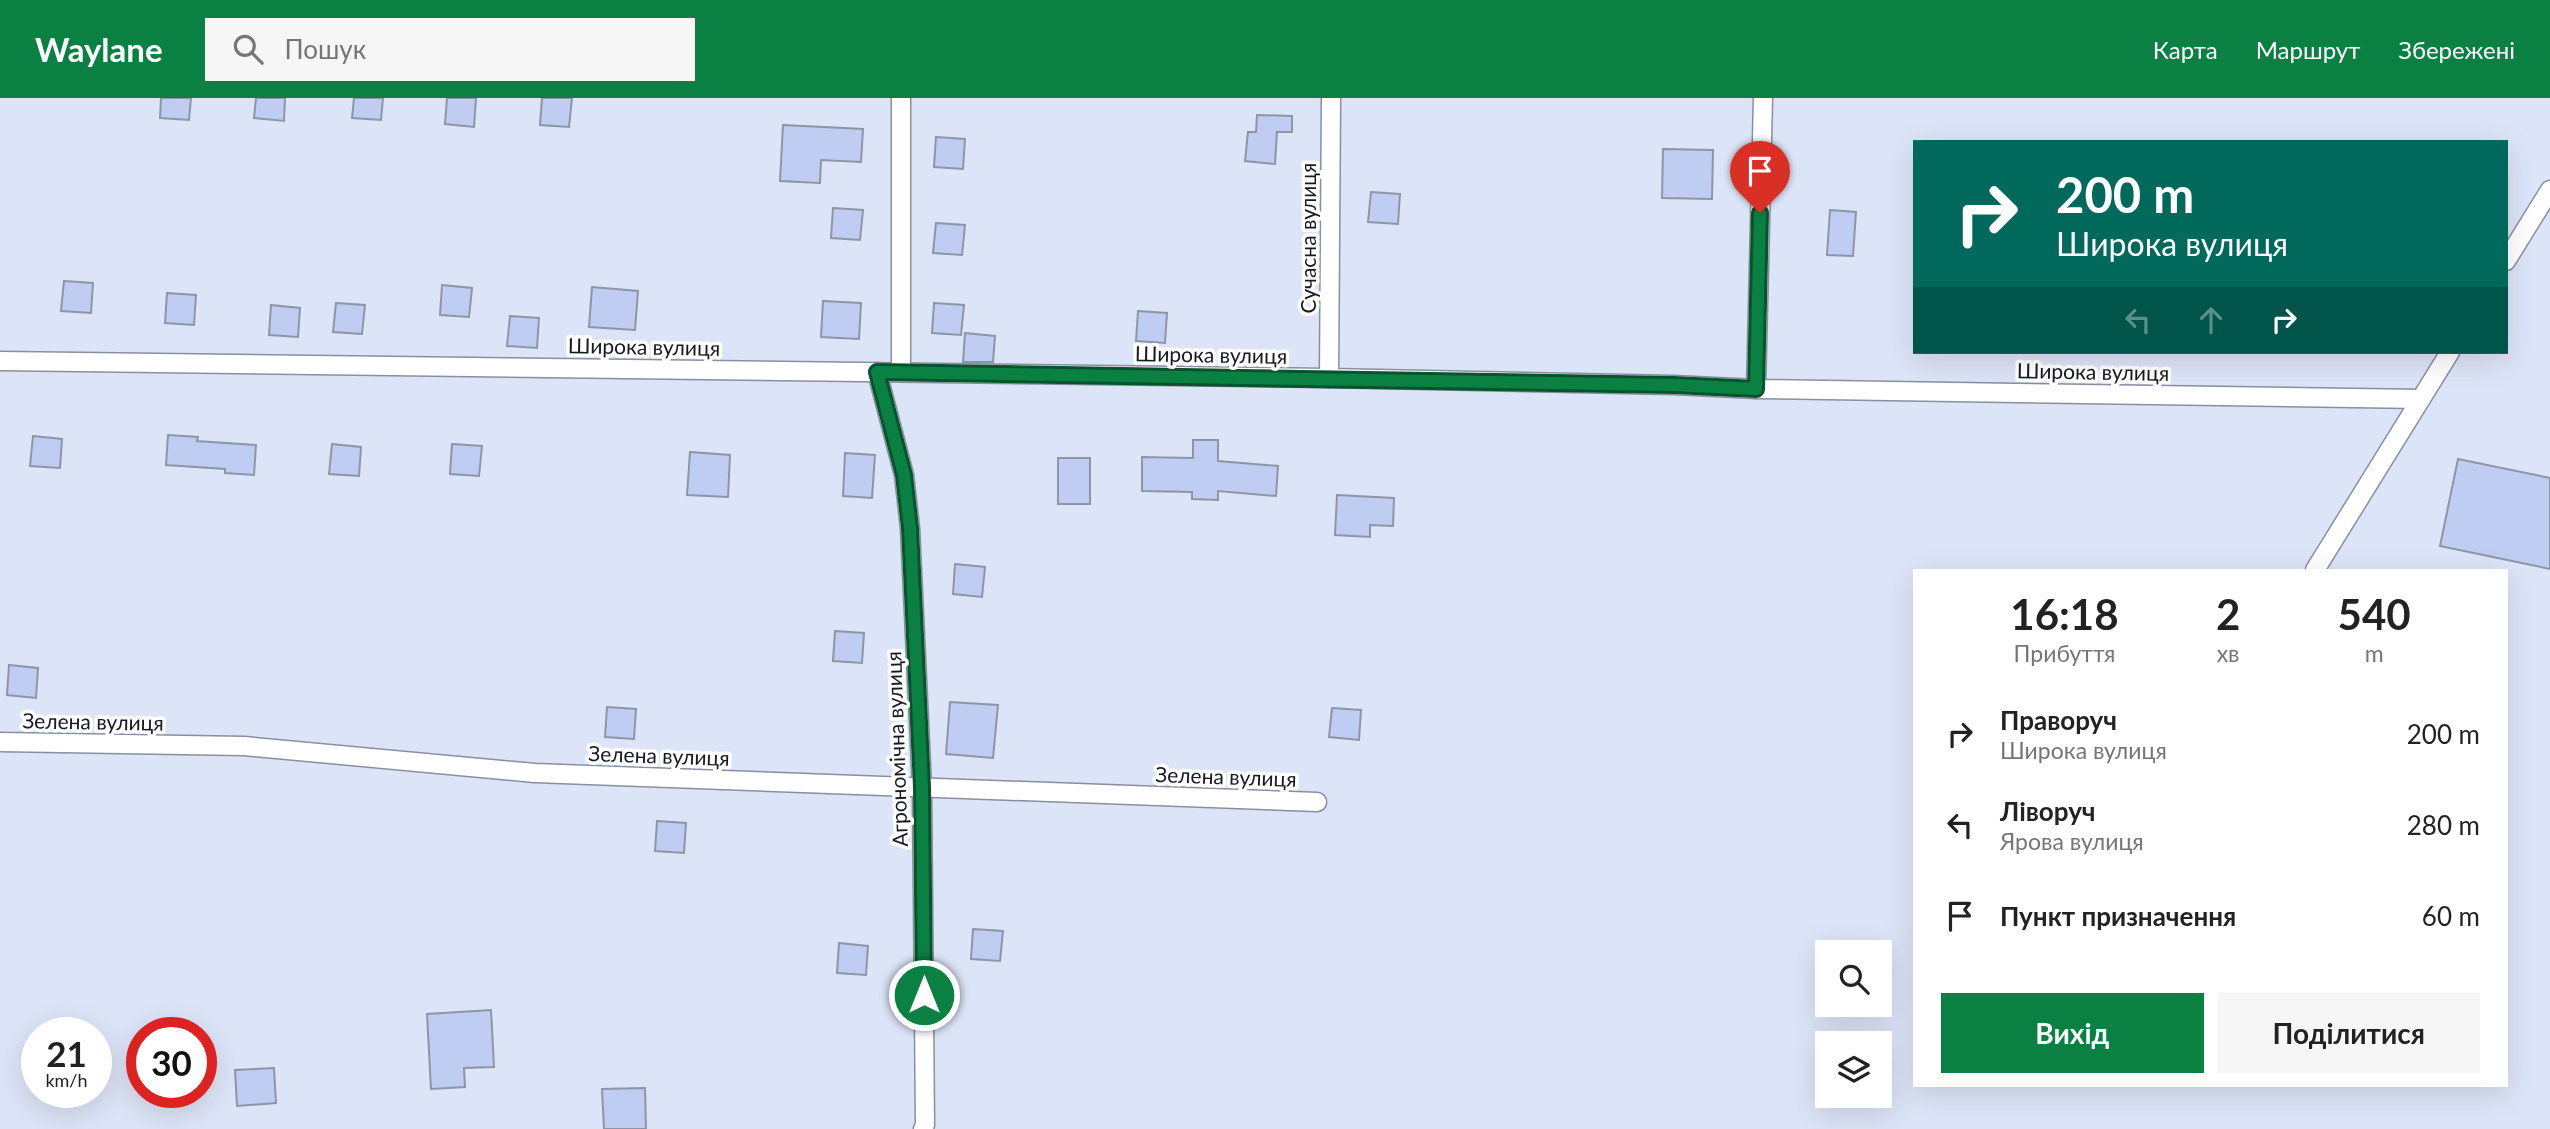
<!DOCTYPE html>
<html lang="uk">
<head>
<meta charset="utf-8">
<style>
  body { margin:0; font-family:Lato,sans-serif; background:#f6f6f6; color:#222; height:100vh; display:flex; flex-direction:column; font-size:26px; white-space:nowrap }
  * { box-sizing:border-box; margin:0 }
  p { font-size:23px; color:#767676 }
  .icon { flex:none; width:38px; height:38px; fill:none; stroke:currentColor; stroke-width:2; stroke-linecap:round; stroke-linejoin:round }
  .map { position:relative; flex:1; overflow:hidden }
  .drawer { position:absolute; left:1913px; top:471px; width:595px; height:518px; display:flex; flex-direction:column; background:#fff; border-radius:0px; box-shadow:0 7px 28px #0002 }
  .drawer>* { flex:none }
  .banner { position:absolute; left:1913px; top:42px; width:595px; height:214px; border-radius:0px; box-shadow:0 7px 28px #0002; background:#00695c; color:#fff; overflow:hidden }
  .tools { position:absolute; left:1815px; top:842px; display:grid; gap:14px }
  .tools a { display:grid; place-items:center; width:77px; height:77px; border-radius:0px; background:#fff; box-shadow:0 7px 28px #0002; font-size:35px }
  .speed { position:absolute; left:21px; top:919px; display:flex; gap:14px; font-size:35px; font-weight:700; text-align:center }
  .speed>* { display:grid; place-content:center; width:91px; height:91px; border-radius:50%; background:#fff; box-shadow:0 7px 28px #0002; line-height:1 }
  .speed small { font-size:18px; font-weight:400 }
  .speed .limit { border:10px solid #d22; background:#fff; color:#111 }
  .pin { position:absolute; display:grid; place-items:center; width:60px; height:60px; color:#fff; margin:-72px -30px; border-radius:50% 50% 50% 0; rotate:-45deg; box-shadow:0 0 7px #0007 }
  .pin .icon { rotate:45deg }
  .me { position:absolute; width:77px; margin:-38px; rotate:0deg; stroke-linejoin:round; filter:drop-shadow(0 0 5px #0008) }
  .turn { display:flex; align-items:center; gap:24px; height:147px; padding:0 28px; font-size:32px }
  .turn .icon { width:91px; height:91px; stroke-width:2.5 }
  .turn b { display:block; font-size:49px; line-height:60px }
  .lanes { display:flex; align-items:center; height:66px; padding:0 28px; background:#0003; justify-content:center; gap:35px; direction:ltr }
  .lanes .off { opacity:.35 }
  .eta { display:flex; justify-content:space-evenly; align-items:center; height:119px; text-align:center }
  .eta b { font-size:42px; font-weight:700; line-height:49px }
  .action { display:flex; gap:14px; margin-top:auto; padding:14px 28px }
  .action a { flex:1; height:80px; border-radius:0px; background:#0b8043; color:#fff; font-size:28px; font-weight:700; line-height:80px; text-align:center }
  .action a+a { background:#f6f6f6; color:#222 }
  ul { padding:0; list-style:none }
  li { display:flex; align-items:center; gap:21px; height:91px; padding:0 28px }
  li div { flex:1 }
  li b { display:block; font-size:26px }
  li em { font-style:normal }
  header { display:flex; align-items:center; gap:42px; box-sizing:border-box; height:98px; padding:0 35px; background:#0b8043; color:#fff }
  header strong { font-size:33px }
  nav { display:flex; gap:38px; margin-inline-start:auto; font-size:24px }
  .search { width:490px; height:63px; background:#f6f6f6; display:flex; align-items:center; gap:18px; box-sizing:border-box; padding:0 24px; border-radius:0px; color:#767676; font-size:26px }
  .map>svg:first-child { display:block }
  .building { fill:#bfcdf2; stroke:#8e95a6; stroke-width:2 }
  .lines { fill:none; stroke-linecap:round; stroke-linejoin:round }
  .street-casing { stroke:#888fa1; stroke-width:21 }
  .street { stroke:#fff; stroke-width:18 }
  .route-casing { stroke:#07532c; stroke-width:18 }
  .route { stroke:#0b8043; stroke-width:12 }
  .labels { text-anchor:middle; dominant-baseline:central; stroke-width:7; stroke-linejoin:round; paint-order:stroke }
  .street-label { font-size:21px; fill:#16191f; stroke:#fff }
</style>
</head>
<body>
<header>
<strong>Waylane</strong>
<div class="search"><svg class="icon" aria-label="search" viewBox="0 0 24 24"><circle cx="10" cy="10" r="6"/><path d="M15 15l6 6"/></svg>Пошук</div>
<nav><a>Карта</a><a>Маршрут</a><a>Збережені</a></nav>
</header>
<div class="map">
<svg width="2550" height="1031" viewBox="0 0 2550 1031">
  <rect width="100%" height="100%" fill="#dce4f7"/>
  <g class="building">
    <path d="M161,0H191L189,22L160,20Z"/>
    <path d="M256,0H285L284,23L254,20Z"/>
    <path d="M354,0H383L381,22L352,20Z"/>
    <path d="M447,0H476L474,29L445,26Z"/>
    <path d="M542,0H572L569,29L540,27Z"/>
    <path d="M1257,17L1292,18V34H1277L1275,66L1245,63L1248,34H1256Z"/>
    <path d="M783,27L863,31L861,64L821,62L820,85L780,83Z"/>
    <path d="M936,39L965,41L963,71L934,69Z"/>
    <path d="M1663,51L1713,52L1712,101L1662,100Z"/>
    <path d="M1371,94L1400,96L1398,126L1368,124Z"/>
    <path d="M833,110L863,112L860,142L831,140Z"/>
    <path d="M1830,112L1856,114L1853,158L1827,157Z"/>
    <path d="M936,125L965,127L962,157L933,155Z"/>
    <path d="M64,183L93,185L91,215L61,213Z"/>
    <path d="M442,187L472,190L469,219L440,217Z"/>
    <path d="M592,189L638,193L635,232L589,229Z"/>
    <path d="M167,195L196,197L194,227L165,225Z"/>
    <path d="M823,203L861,205L859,241L821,239Z"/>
    <path d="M336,205L365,207L362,236L333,234Z"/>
    <path d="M934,205L964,207L961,237L932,235Z"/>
    <path d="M271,207L300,210L298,239L269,237Z"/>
    <path d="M1138,213L1167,215L1165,245L1136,243Z"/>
    <path d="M510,218L539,220L537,250L507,248Z"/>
    <path d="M965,235L995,238L993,264H963Z"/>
    <path d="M168,337L198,339L197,343L256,347L254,377L225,375V371L166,367Z"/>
    <path d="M33,338L62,341L60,370L30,368Z"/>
    <path d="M1193,342H1218V363L1278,368L1276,398L1218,393V402L1192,401V394L1142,393V359L1193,360Z"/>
    <path d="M332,346L361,349L359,378L329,376Z"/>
    <path d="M452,346L482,348L479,378L450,376Z"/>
    <path d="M690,354L730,357L728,399L687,397Z"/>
    <path d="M845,355L875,357L872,400L843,398Z"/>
    <rect x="1058" y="360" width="32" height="46"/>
    <path d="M2458,361L2550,380V471L2440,448Z"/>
    <path d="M1337,397L1394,400L1393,428L1370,427V439L1335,437Z"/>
    <path d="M955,466L985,469L982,499L953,496Z"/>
    <path d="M835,533L864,535L862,565L833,563Z"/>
    <path d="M9,567L38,570L36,600L7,597Z"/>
    <path d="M950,604L998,607L993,660L946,656Z"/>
    <path d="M607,609L636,611L634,641L605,639Z"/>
    <path d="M1332,610L1361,612L1359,642L1329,639Z"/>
    <path d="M657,723L686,725L684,755L655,753Z"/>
    <path d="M973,831L1003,833L1000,863L971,861Z"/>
    <path d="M839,845L868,848L866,877L837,875Z"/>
    <path d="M491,912L494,969L464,970L465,989L431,991L427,916Z"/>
    <path d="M274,970L276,1005L237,1008L235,972Z"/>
    <path d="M645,990L646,1031H604L602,991Z"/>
  </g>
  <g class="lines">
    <defs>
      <g id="street">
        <path d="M2506,163L2550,92"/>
        <path d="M0,263L1329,280L1674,287L1756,291L2421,301"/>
        <path d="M877,274L904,377L910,430L922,689L925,1027L923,1031"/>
        <path d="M901,274V0"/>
        <path d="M1329,280L1331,0"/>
        <path d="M1756,291L1763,0"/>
        <path d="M2315,472L2450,254"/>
        <path d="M0,644L244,648L535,675L1317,704"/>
      </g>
    </defs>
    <use href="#street" class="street-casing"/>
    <use href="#street" class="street"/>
  </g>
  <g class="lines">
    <defs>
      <path id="route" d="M924,897L922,689L910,430L904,377L877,274L1674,287L1756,291L1760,115"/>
    </defs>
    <use href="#route" class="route-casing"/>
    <use href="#route" class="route"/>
  </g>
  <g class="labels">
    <g class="street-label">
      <text transform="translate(1307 140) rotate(-90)">Сучасна вулиця</text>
      <text transform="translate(644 248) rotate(1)">Широка вулиця</text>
      <text transform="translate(1211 256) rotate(1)">Широка вулиця</text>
      <text transform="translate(2093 273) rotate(1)">Широка вулиця</text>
      <text transform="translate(93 623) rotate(1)">Зелена вулиця</text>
      <text transform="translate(896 651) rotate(-92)">Агрономічна вулиця</text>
      <text transform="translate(659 657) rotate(2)">Зелена вулиця</text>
      <text transform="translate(1226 678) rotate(2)">Зелена вулиця</text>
    </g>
  </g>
</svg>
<div class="tools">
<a><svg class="icon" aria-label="search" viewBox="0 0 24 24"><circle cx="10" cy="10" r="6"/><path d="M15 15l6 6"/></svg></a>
<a><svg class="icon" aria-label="layers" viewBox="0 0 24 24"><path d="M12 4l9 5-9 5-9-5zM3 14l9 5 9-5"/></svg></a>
</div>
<div class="speed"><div>21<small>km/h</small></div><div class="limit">30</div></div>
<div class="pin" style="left:1760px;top:115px;background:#d93025"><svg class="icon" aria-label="arrive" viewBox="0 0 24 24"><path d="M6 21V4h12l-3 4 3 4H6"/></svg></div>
<svg class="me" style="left:924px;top:897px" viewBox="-20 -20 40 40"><circle r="17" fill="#0b8043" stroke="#fff" stroke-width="3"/><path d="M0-11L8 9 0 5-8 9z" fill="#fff"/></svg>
<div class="banner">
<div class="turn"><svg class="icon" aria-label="right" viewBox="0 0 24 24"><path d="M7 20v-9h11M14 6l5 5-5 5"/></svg><div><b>200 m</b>Широка вулиця</div></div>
<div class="lanes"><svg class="icon off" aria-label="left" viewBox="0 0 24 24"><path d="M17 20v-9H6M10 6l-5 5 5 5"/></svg><svg class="icon off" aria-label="ahead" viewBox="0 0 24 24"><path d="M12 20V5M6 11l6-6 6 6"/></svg><svg class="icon" aria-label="right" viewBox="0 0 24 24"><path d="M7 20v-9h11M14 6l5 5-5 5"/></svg></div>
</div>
<section class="drawer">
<div class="eta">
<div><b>16:18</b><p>Прибуття</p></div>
<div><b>2</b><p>хв</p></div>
<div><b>540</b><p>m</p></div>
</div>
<ul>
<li><svg class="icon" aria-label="right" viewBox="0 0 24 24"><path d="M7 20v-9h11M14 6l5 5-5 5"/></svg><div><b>Праворуч</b><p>Широка вулиця</p></div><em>200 m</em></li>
<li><svg class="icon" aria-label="left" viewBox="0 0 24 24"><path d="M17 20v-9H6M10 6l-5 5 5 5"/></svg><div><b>Ліворуч</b><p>Ярова вулиця</p></div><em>280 m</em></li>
<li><svg class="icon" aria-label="arrive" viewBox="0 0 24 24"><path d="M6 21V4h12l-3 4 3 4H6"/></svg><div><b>Пункт призначення</b></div><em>60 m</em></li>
</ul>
<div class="action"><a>Вихід</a><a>Поділитися</a></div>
</section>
</div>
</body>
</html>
